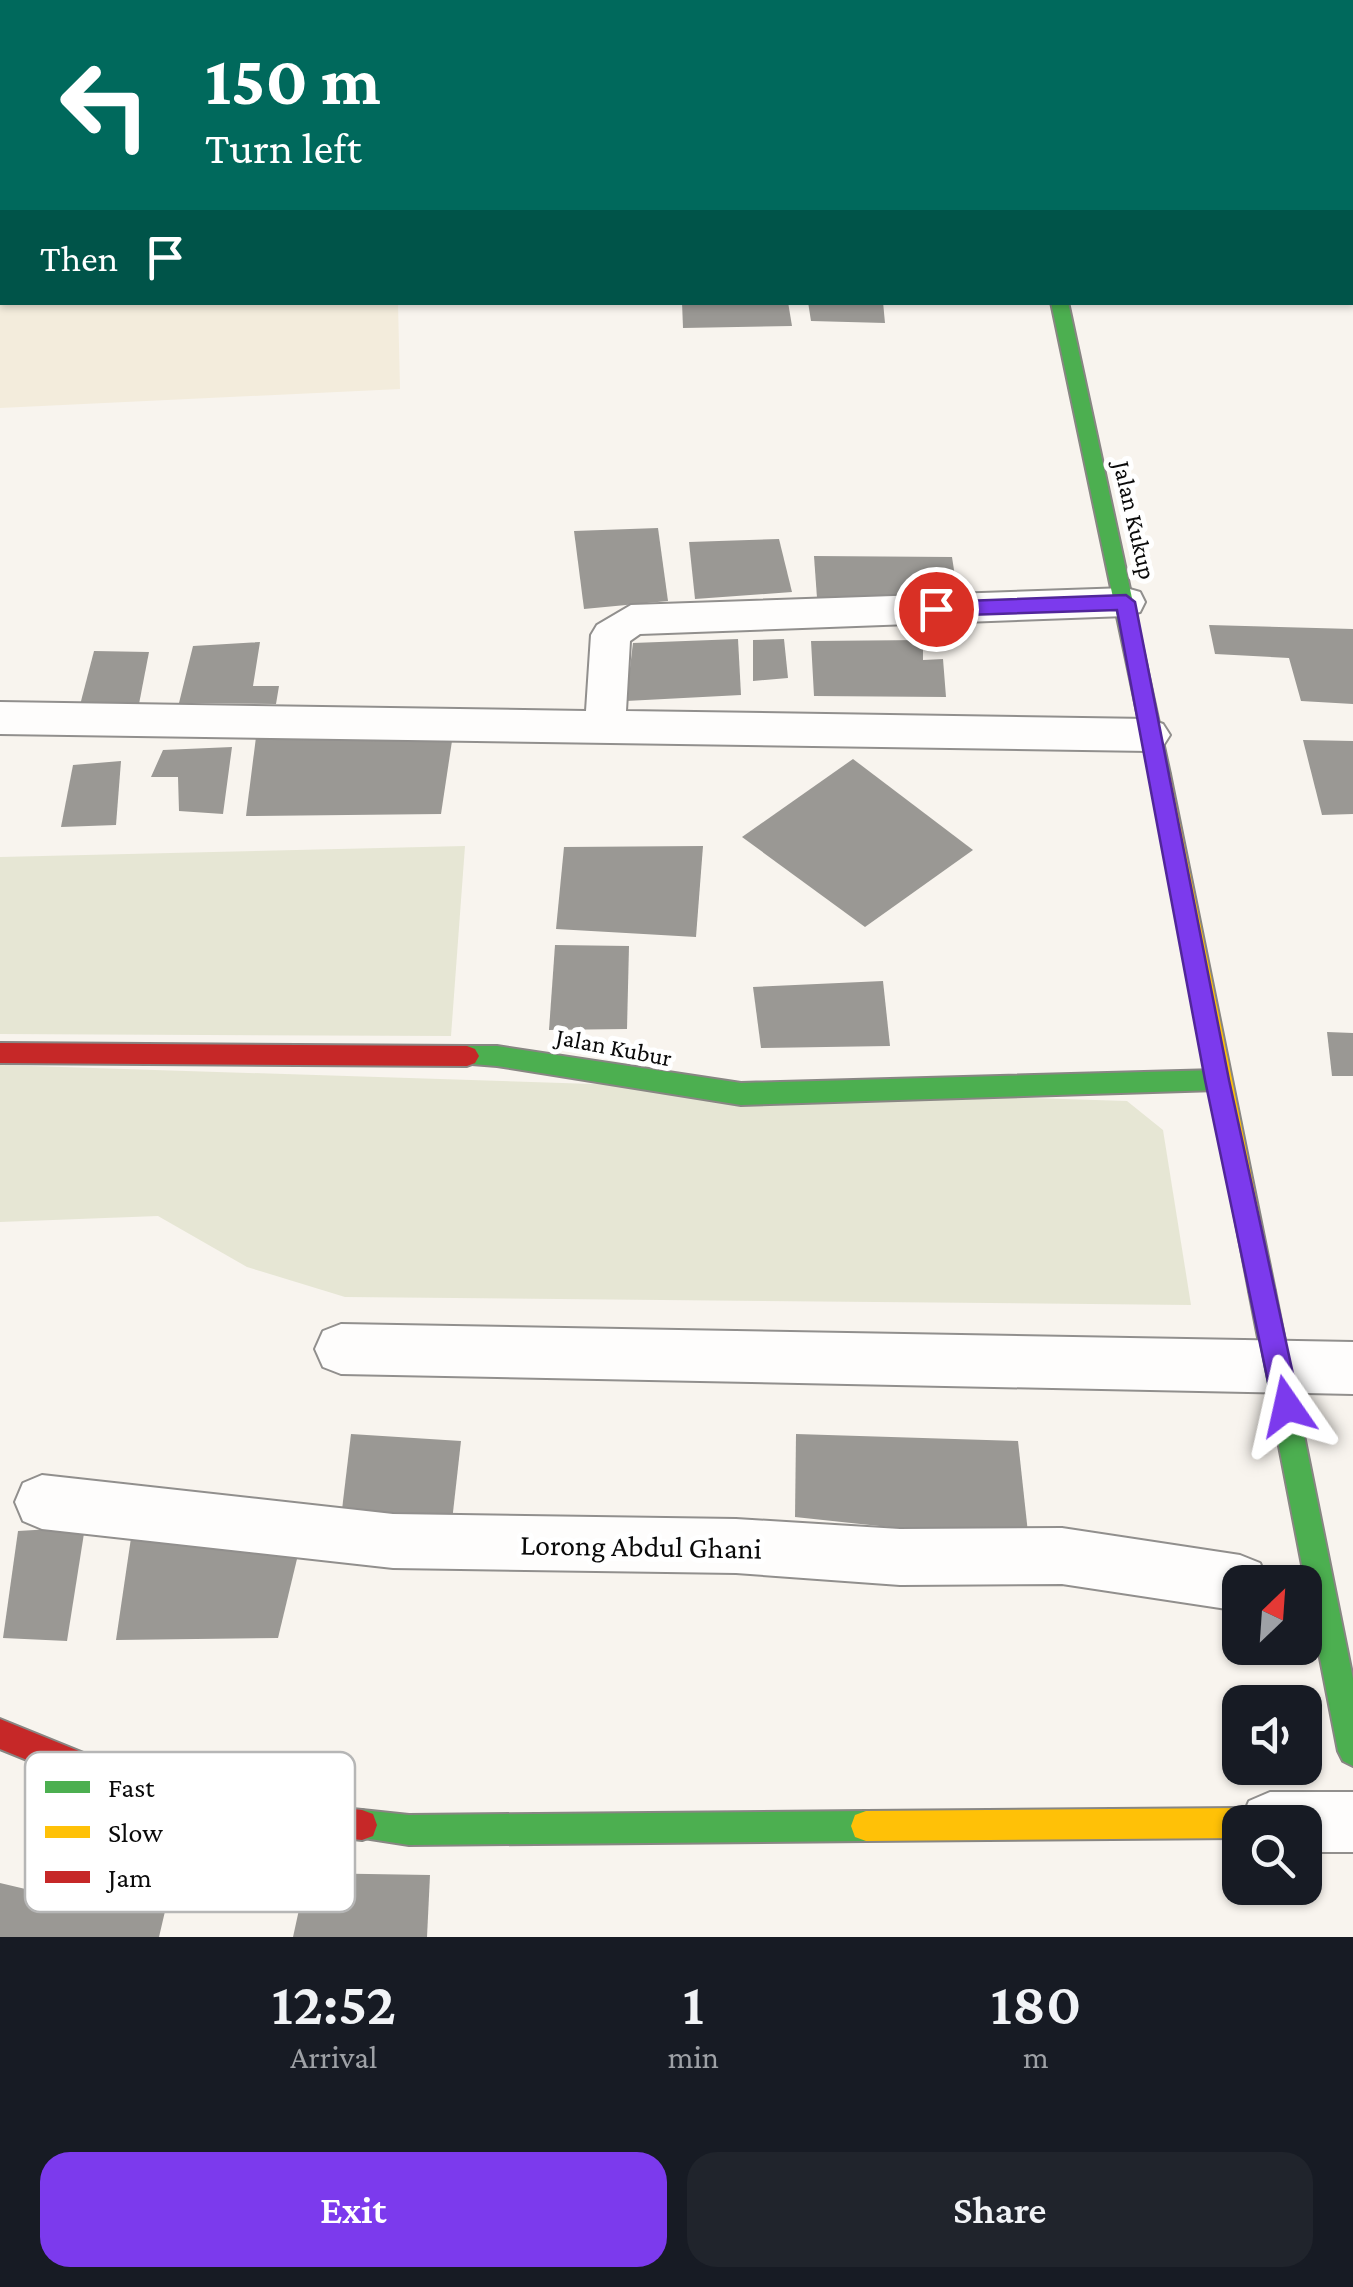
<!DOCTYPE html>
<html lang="en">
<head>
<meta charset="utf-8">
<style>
  body { margin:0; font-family:"Crimson Pro",serif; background:#20242c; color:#f1f3f6; height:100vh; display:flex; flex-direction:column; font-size:38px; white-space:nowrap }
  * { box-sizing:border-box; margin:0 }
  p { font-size:32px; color:#9ea1a6 }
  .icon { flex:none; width:55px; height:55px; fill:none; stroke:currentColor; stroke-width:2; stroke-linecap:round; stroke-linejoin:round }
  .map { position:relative; height:1937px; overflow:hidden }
  .drawer { display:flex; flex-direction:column; background:#171b24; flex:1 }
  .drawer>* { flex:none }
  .banner { position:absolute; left:0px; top:0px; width:1355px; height:305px; box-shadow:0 2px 8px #0004; background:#00695c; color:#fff; overflow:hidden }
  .needle { width:65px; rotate:25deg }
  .fabs { position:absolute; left:1222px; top:1565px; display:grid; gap:20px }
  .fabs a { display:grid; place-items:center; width:100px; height:100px; border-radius:20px; background:#171b24; box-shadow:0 2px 8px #0004; font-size:50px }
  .pin { position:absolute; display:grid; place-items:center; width:85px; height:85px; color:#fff; margin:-42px; border:5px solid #fff; border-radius:50%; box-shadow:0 2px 10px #0007 }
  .me { position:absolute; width:110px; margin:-55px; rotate:349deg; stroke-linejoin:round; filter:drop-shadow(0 0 8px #0008) }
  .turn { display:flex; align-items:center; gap:35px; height:210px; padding:0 40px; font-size:45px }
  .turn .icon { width:130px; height:130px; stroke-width:2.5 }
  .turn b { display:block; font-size:70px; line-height:85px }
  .then { display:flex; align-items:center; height:95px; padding:0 40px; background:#0003; gap:20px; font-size:38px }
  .eta { display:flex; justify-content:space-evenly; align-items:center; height:170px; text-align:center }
  .eta b { font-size:60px; font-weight:600; line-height:70px }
  .primary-button { display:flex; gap:20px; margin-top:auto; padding:20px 40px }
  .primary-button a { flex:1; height:115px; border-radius:30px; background:#7c3aed; color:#fff; font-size:40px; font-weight:600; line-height:115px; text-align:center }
  .primary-button a+a { background:#20242c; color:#f1f3f6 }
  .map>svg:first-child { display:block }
  .farmland { fill:#f3ecdc }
  .cemetery { fill:#e6e6d4 }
  .building { fill:#9a9894 }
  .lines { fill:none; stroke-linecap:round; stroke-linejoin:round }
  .street-casing { stroke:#918f8d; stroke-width:4 }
  .fast-casing { stroke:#888683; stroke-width:4 }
  .slow-casing { stroke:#888683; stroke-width:4 }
  .jam-casing { stroke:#888683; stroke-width:4 }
  .street { fill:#fefdfc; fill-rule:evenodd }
  .fast { fill:#4caf50; fill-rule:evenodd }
  .slow { fill:#ffc107; fill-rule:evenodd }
  .jam { fill:#c62828; fill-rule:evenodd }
  .route { fill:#7c3aed; stroke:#51269a; stroke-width:2.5 }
  .labels { text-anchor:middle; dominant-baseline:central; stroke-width:10; stroke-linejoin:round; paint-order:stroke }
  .street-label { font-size:25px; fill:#0a0a0a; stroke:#fff }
  .near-street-label { font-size:30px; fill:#0a0a0a; stroke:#fff }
  .key { fill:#fff; stroke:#b6b6b6; stroke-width:2.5 }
  .key-label { font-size:28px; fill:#0a0a0a }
</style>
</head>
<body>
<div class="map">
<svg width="1353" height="1937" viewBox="0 0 1353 1937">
  <rect width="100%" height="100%" fill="#f8f4ee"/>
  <path class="farmland" d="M0,265L2,302L398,303L400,389L0,408Z"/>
  <g class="cemetery">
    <path d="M465,846L451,1036L0,1034V857Z"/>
    <path d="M0,1065L1127,1101L1163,1130L1191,1305L345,1297L247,1267L158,1216L0,1222Z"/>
  </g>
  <g class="building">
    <path d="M682,302H788L792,326L683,328Z"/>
    <path d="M808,302H883L885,323L811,321Z"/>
    <path d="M658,528L668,601L584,609L574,531Z"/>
    <path d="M779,539L792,592L695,599L689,542Z"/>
    <path d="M814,556L952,557L958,596L817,598Z"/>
    <path d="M1209,625L1353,629V704L1301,701L1289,658L1215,654Z"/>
    <path d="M738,639L741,695L626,701L633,643Z"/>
    <path d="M784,639L788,678L753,681V640Z"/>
    <path d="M923,640V660L943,659L946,697L814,696L811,641Z"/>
    <path d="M260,642L253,686H279L276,704L179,703L193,646Z"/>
    <path d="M94,651L149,652L139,704L80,705Z"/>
    <path d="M256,737L452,741L441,814L246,816Z"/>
    <path d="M1303,740L1353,741V814L1322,815Z"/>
    <path d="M232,747L223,814L179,811L178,777H151L163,750Z"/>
    <path d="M853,759L973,850L865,927L742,837Z"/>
    <path d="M121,761L116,825L61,827L73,765Z"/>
    <path d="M703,846L696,937L556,929L564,847Z"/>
    <path d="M555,945L629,946L627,1029L549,1030Z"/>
    <path d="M883,981L890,1046L761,1048L753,987Z"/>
    <path d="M1327,1032L1353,1033V1076H1332Z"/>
    <path d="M351,1434L461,1441L450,1539L341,1518Z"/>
    <path d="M796,1434L1018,1441L1029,1542L795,1517Z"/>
    <path d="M85,1527L67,1641L3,1638L18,1531Z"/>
    <path d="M303,1534L278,1638L116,1640L131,1538Z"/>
    <path d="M69,1840L177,1860L159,1937H0V1883L55,1896Z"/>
    <path d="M307,1873L430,1875L427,1937H293Z"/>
  </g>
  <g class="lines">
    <defs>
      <g id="street">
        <rect x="1352" y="207" width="1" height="20"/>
        <path d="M1126,588L1140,592L1145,602L1140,612L1126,616L640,634L630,641L626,711L1149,719L1163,724L1170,735L1163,746L1149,751L0,734V702L586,711L591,635L597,625L631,605Z"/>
        <path d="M341,1324L1353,1342V1394L341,1374L323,1367L315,1349L323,1331Z"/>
        <path d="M42,1475L393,1514L736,1519L900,1529L1062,1528L1240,1555L1260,1563L1268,1582H1240V1611L1062,1584L900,1585L736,1573L393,1568L42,1529L23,1521L15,1502L23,1483Z"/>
        <path d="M1270,1792H1353V1852H1305V1822H1240L1249,1801Z"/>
      </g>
      <g id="fast">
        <path d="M987,0H1001L1002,2H988Z"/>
        <path d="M1051,302H1068L1170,774L1160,782L1150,774Z"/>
        <path d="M467,1046H497L741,1083L1217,1070L1225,1073L1229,1080L1225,1087L1217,1090L741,1105L497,1066L459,1063L455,1056L459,1049Z"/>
        <path d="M1262,1279L1271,1282L1275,1291L1353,1679V1766L1343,1761L1338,1751L1249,1291L1253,1282Z"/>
        <path d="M362,1810L409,1815L866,1811L877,1815L881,1826L877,1837L866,1841L409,1845L351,1836L347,1825L351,1814Z"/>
      </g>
      <g id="slow">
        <path d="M1160,766L1170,774L1275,1291L1271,1300L1262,1303L1253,1300L1249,1291L1150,774Z"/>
        <path d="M1240,1808L1251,1812L1255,1822H1240V1838L866,1841L855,1837L851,1826L855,1815L866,1811Z"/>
      </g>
      <g id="jam">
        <path d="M0,1043L467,1046L475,1049L479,1056L475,1063L467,1066L0,1063Z"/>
        <path d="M0,1719L133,1773L223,1795L362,1810L373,1814L377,1825L373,1836L362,1840L223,1825L133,1803L0,1749Z"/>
      </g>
    </defs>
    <use href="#street" class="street-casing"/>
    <use href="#fast" class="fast-casing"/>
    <use href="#slow" class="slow-casing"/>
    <use href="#jam" class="jam-casing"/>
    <use href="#street" class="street"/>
    <use href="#fast" class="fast"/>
    <use href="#slow" class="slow"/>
    <use href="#jam" class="jam"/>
  </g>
  <path class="route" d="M1126,595L1135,602L1229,1080L1300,1406L1296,1415L1287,1419L1277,1415L1273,1406L1205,1080L1117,610L936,616L926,609L936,602Z"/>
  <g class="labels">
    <g class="street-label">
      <text transform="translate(1135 520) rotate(77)">Jalan Kukup</text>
      <text transform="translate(614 1047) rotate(11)">Jalan Kubur</text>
    </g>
    <g class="near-street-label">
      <text transform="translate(641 1546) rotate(1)">Lorong Abdul Ghani</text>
    </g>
  </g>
  <rect x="25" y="1752" width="330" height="160" rx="15" class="key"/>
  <rect x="45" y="1781" width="45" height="12" fill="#4caf50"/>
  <rect x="45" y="1826" width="45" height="12" fill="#ffc107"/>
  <rect x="45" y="1871" width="45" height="12" fill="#c62828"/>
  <g class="key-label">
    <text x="108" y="1797">Fast</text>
    <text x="108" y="1842">Slow</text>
    <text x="108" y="1887">Jam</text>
  </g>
</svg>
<div class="fabs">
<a><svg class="needle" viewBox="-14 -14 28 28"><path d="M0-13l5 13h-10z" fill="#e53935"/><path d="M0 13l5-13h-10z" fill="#9ea1a6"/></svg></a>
<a><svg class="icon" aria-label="sound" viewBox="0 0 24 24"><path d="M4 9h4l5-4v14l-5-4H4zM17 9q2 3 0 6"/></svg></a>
<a><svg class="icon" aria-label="search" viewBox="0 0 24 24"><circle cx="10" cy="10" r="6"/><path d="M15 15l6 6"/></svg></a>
</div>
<div class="pin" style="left:936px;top:609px;background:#d93025"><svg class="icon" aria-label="arrive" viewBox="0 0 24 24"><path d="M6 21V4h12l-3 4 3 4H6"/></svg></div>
<svg class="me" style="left:1287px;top:1406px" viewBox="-20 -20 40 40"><path d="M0-17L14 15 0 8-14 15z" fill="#7c3aed" stroke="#fff" stroke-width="4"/></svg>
<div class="banner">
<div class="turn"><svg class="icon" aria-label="left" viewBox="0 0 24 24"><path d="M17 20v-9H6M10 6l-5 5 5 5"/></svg><div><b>150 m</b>Turn left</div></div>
<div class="then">Then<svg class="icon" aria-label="arrive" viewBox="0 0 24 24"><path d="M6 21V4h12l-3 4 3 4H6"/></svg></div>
</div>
</div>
<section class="drawer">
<div class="eta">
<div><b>12:52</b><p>Arrival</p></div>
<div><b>1</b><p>min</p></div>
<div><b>180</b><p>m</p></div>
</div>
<div class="primary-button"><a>Exit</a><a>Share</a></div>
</section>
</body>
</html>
